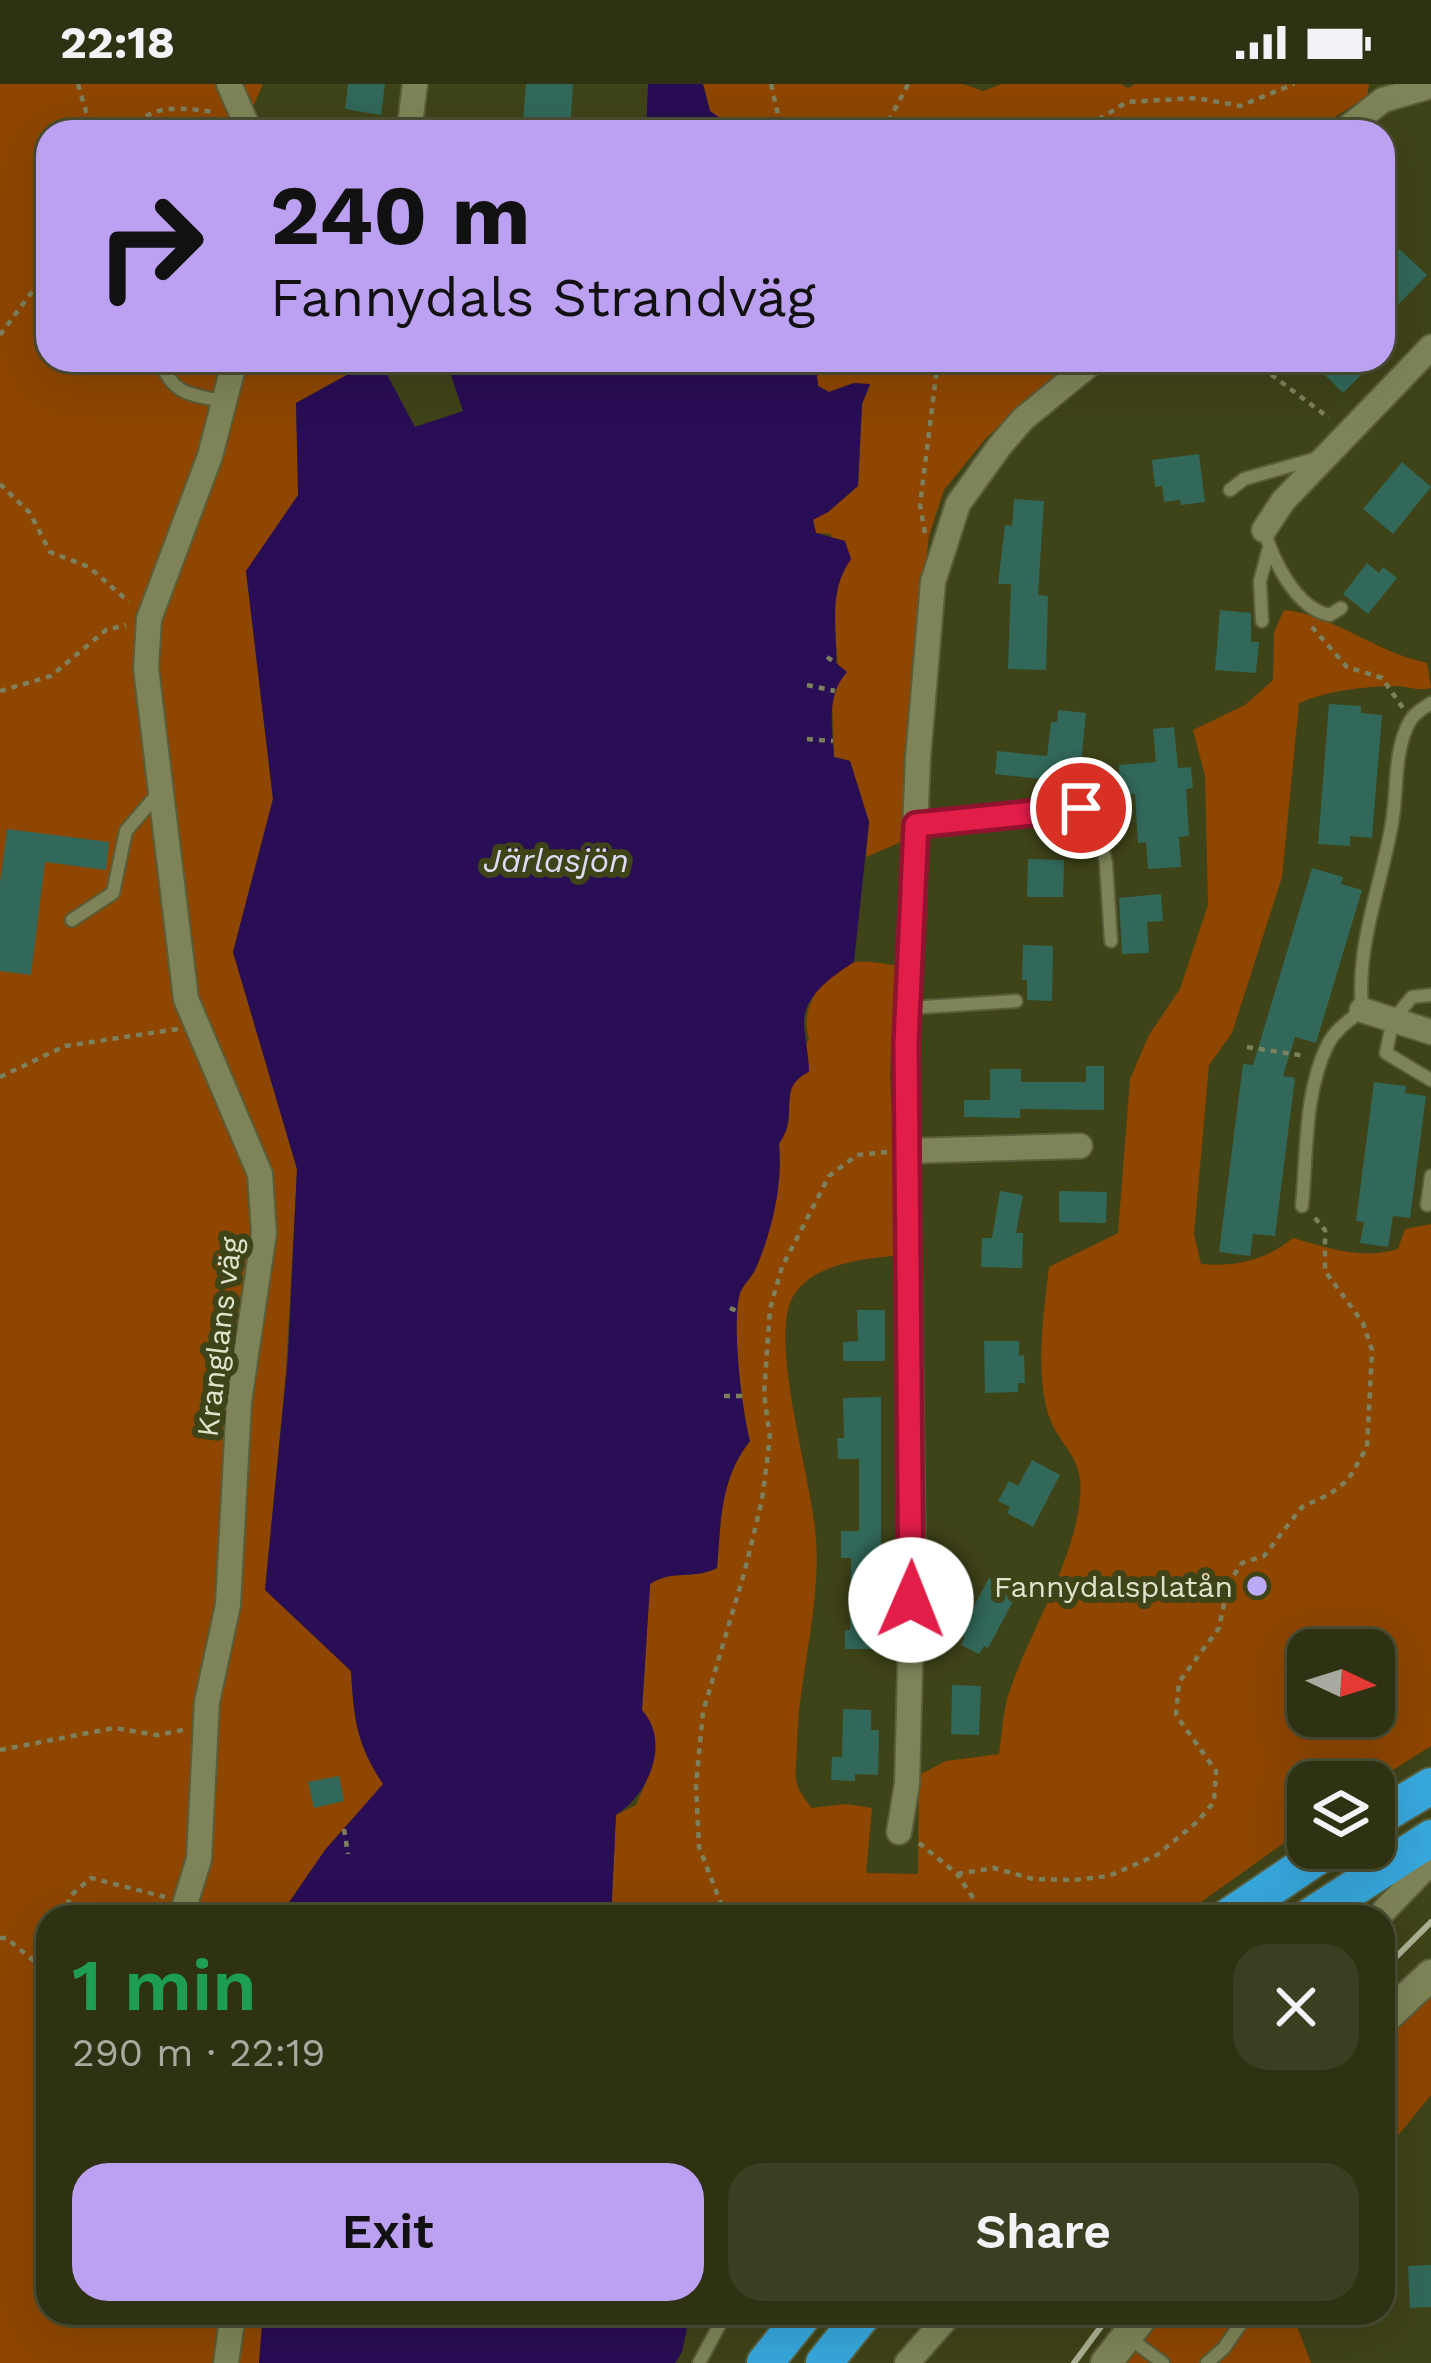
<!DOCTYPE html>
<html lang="en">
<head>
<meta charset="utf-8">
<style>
  body { margin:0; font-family:"Work Sans",sans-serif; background:#3b3e20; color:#f1f3f6; height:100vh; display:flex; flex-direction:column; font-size:45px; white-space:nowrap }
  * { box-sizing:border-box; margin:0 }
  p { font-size:39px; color:#a7aa9f }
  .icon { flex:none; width:66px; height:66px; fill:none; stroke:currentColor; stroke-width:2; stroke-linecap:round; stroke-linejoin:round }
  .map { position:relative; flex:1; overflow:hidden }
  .drawer { position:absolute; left:36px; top:1821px; width:1359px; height:420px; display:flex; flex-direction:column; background:#2f3212; border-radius:36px; box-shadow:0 12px 48px #0002,0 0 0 3px #4a4d32 }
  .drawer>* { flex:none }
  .hud { position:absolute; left:36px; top:36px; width:1359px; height:252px; border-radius:36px; box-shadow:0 12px 48px #0002,0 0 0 3px #4a4d32; background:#bca0f2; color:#111; overflow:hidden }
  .needle { width:78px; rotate:94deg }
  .buttons { position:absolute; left:1287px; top:1545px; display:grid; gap:24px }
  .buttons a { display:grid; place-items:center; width:108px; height:108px; border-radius:24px; background:#2f3212; box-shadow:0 12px 48px #0002,0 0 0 3px #4a4d32; font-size:60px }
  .pin { position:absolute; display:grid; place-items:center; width:102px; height:102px; color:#fff; margin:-51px; border:6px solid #fff; border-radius:50%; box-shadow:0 3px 12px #0007 }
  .me { position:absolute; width:132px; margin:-66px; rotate:1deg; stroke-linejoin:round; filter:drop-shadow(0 0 9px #0008) }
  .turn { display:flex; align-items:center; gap:42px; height:252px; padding:0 36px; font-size:54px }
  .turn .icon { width:156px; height:156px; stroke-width:2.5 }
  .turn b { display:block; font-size:84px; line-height:102px }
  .round { display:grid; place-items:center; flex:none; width:126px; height:126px; border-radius:36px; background:#3b3e20 }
  .overview { display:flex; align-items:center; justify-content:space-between; height:204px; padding:0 36px }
  h1 { font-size:72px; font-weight:600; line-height:90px; color:#1e9e55 }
  .button { display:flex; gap:24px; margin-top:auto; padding:24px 36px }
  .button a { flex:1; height:138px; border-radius:36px; background:#bca0f2; color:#111; font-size:48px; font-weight:600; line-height:138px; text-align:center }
  .button a+a { background:#3b3e20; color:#f1f3f6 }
  .status { display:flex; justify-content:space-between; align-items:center; height:84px; padding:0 60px; background:#2f3212; direction:ltr }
  .status svg { height:33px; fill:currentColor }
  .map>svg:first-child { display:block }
  .green { fill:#8e4601; fill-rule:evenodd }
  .water { fill:#290d55 }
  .building { fill:#316859 }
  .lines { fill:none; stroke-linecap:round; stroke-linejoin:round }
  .service-casing { stroke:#5a5d39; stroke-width:16 }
  .minor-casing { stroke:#5a5d39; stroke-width:28 }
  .tertiary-casing { stroke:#5a5d39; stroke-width:34 }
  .motorway-casing { stroke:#5a5d39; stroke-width:40 }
  .path { stroke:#7d805d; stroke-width:4.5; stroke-dasharray:6 6; stroke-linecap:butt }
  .service { stroke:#7f8458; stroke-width:12 }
  .minor { stroke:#7f8458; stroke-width:24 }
  .tertiary { stroke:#7f8458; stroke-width:30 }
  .motorway { stroke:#37a7dc; stroke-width:36 }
  .rail { stroke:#acaf92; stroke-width:6 }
  .route-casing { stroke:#92132f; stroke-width:30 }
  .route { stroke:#e11d48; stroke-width:21 }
  .poi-dot { fill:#bbaaf6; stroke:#3f4318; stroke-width:4.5 }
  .labels { text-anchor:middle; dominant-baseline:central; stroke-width:12; stroke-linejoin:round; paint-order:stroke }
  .street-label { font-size:30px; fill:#e0e3cc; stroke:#3f4318 }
  .poi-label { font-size:30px; fill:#e0e3cc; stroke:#3f4318; text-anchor:end }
  .water-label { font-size:33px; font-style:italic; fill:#dedaf4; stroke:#3f4318 }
</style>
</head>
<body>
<div class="status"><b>22:18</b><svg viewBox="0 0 49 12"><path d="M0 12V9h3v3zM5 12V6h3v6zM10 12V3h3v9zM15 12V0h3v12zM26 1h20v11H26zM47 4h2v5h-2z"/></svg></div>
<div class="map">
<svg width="1431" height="2279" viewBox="0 0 1431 2279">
  <rect width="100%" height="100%" fill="#3f4318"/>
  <g class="green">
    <path d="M0,0H263L246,39L250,48H48V276H374L296,319L299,411L246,487L273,715L233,868L297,1085L286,1288L265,1505L351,1587C354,1635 356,1660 384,1700L325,1766L279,1833H48V2229H263L259,2279H0Z"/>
    <path d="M703,0H963L983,7L1002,0H1121L1128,4L1135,0H1369L1367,13L1328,37L1319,48H721L720,34L710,27Z"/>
    <path d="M824,276H1074L987,353L944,406L929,452L913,588L901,758L866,773L869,738L850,677L834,673L832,614L839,597L833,519L838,493L831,450L816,449L813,435L828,428L858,402L862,320L870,301L854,299L829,308L818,302L816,284Z"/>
    <path d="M1284,526C1329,529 1378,569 1427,579L1431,604C1417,608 1407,601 1393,602C1361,603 1330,606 1299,619L1282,793L1232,949L1209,981L1194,1150L1201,1180C1237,1183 1265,1176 1293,1154C1329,1164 1362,1176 1398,1165L1405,1145L1431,1140V1662L1374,1698H1308V1742L1180,1833H611L616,1731L636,1721L647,1696L642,1627L650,1500C673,1485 693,1496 717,1484C721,1437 720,1395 750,1357C742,1325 731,1240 740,1209C743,1201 751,1194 755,1186C771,1151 782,1098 779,1059C792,1041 788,1033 789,1012C790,995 803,971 809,954C798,925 825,884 856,878C867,876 884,880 895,881L890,989L897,1139L893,1172C858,1175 804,1182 790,1219C772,1269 812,1397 816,1454C821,1525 798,1593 797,1663C797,1674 794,1689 797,1700C799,1708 807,1717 811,1724L846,1720L872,1724L866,1789L918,1790L919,1691L946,1677L999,1670C1002,1649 1003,1625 1010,1606C1031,1545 1074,1478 1080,1414C1085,1368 1055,1363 1046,1322C1036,1278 1044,1227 1049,1183L1118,1149L1130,995L1149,951L1180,905L1208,821L1205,692L1193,646L1245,621L1273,596L1274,548ZM1308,1566H1374V1632H1308Z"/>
    <path d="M1431,1911V2011L1383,2070V1954Z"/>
    <path d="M1160,2229H1292L1311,2279H1121Z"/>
  </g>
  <g class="water">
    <path d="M648,0H703L710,27L720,34L721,48H646Z"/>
    <path d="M374,276H379L415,343L463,327L446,276H576L578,283L600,276H824L816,284L818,302L829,308L854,299L870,300L862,320L858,402L828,428L813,436L816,449L845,457L851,475C828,508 837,541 836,579L847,588C826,611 832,643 834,673L850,677L869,738L854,878C834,891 804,911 804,938C804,953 809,970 809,988C775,1004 801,1029 779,1060C783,1101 772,1148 755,1186C751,1194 743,1201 740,1209C731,1240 742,1326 750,1357C720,1395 721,1437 717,1484C693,1496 673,1485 650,1500L642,1626C671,1658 649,1710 616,1731L611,1833H279L325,1766L383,1700C356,1659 354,1635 351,1587L265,1506L288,1272L297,1085L233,868L273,715L246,487L298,411L296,319Z"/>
    <path d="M263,2229H690L682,2268L675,2279H259Z"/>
  </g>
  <g class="building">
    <path d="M348,0H385L381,31L345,25Z"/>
    <path d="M526,0H573L570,48H522Z"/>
    <path d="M1399,165L1427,191L1383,236V182Z"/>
    <path d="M1333,276H1376L1343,309L1321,287Z"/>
    <path d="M1199,370L1205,418L1181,421L1180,416L1164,418L1162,402L1155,403L1152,376Z"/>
    <path d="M1402,378L1431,403L1393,450L1363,425Z"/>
    <path d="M1014,415L1044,417L1038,511L1048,512L1046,586L1008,585L1011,500H998L1005,441L1012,442Z"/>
    <path d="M1367,479L1379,489L1383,483L1397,494L1368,530L1343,510Z"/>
    <path d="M1220,526L1251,529V558H1259L1256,589L1215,586Z"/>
    <path d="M1329,620L1361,622V629L1382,631L1372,754L1350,752V762L1318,760Z"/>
    <path d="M1058,626L1086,629L1078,710L1048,707L1049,696L995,690L997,667L1047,672L1051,638H1057Z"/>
    <path d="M1174,643L1178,684L1191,683L1193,704L1186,705L1189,752L1179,753L1181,783L1148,785L1146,758L1138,759L1135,710L1121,711L1119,681L1156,678L1153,645Z"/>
    <path d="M7,745L109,758L106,786L45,778L31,891L0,887V799Z"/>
    <path d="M1028,775L1064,776L1063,813H1027Z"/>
    <path d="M1312,784L1343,793L1341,800L1362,806L1316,959L1295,953L1283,992L1295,994L1275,1152L1253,1150L1250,1172L1219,1168L1243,980L1253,981Z"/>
    <path d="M1161,810L1163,837L1147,838L1149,869L1122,870L1119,814Z"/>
    <path d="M1023,861L1053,862L1052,917L1027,916V896H1022Z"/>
    <path d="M1086,982H1104V1026L1020,1025V1034L964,1033V1016H990V985H1021V998H1086Z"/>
    <path d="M1374,998L1406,1002L1405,1009L1426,1012L1410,1134L1393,1132L1388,1163L1360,1159L1364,1138L1356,1137Z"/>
    <path d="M1000,1107L1023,1111L1016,1149H1023L1022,1184L981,1183L982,1154H992Z"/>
    <path d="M1059,1107L1107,1108L1106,1139L1059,1138Z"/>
    <path d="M857,1226H885V1277H843V1258L858,1257Z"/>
    <path d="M984,1257H1019V1272L1024,1271L1025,1299H1018V1308L985,1309Z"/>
    <path d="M881,1313V1473H873V1515H880L878,1565H845V1546H850L851,1474H841V1447H859V1375H838L837,1354H844L843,1314Z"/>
    <path d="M1032,1376L1060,1391L1033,1443L1007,1429L1010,1423L998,1417L1009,1397L1018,1402Z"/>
    <path d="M989,1494L1017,1510L988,1564L984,1562L979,1570L961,1561L965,1553L959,1550Z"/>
    <path d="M952,1601L981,1602L979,1651L951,1650Z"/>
    <path d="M843,1625L871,1626V1646H879L878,1691L855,1690V1697L831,1696L832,1673H842Z"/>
    <path d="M339,1692L344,1717L314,1724L308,1698Z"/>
    <path d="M1431,2181V2223L1410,2224L1408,2182Z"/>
  </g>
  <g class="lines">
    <defs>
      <g id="service">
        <path d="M161,276C170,310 192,311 223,317"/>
        <path d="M1230,406L1244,395L1318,374"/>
        <path d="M1264,446C1273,476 1296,525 1330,531L1341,524"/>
        <path d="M1262,537L1260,497L1268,467"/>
        <path d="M1094,725L1106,779L1111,857"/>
        <path d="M916,741L1081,724L1123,733"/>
        <path d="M72,836L113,809L126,747L161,706"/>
        <path d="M1431,911L1412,913L1393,936L1386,969L1431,996"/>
        <path d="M908,924L1016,917"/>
        <path d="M1427,1121L1431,1092"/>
        <path d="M1302,1122C1307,1071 1304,1007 1328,960C1336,945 1350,936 1362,926C1356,860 1381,803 1392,739C1398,706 1393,667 1410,637C1414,629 1424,624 1431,619"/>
        <path d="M1128,2253L1163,2279"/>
        <path d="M699,2279L726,2229"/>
        <path d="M1207,2279L1224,2264L1248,2229"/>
      </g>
      <g id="minor">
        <path d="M229,0L250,48"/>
        <path d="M409,48L415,0"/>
        <path d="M1342,48L1383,16L1431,2"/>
        <path d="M1264,446L1283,417L1431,263"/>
        <path d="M1362,926L1431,948"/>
        <path d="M908,1067L1080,1062"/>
        <path d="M899,1748L907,1700L913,1472L906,960L918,674L933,498L958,420L999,363L1023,335L1095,276"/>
        <path d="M181,1833L199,1775L207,1618L228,1521L239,1318L264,1149L260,1090L186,915L146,584L149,535L210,372L235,276"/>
        <path d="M1378,1833L1431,1778"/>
        <path d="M226,2279L233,2229"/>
        <path d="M907,2279L951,2229"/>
      </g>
      <g id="tertiary">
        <path d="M1383,1936L1431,1891"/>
        <path d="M1106,2279L1145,2229"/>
      </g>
      <g id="motorway">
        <path d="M1374,1736L1431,1702"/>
        <path d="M1228,1833L1330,1764"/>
        <path d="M1309,1833L1431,1754"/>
        <path d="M765,2279L805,2229"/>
        <path d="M824,2279L864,2229"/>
      </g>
    </defs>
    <use href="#service" class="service-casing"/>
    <use href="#minor" class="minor-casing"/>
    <use href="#tertiary" class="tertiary-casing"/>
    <use href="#motorway" class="motorway-casing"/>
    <g class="path">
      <path d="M78,0L92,48"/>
      <path d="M771,0L782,48"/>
      <path d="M128,48C151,18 182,24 215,28"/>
      <path d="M883,48L908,0"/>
      <path d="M1078,48L1127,18L1196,14L1240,22L1294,0"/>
      <path d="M0,251L48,186"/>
      <path d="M1252,276L1329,334"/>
      <path d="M0,400L30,429L50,468L89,483L129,518"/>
      <path d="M925,449L920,421L938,276"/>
      <path d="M1312,543L1347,583L1382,594L1403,624"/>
      <path d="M827,573L836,579"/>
      <path d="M807,601L835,607"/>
      <path d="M0,607L51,592L106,546L126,541"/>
      <path d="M807,655L833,657"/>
      <path d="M1247,963L1306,972"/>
      <path d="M0,993L65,962L178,945"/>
      <path d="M730,1224L739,1228"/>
      <path d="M724,1312H742"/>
      <path d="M1204,1508L1228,1500L1242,1479L1264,1472L1302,1423L1330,1410L1348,1396L1367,1363L1372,1266L1363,1239L1325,1187V1146L1315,1134"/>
      <path d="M0,1666L114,1644L157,1651L183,1646"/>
      <path d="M344,1745L348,1770"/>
      <path d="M919,1759L957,1790L986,1833"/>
      <path d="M957,1790L994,1784L1033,1795L1073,1796L1109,1792L1157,1771L1197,1738L1214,1718L1216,1687L1176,1631L1179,1598L1219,1544L1228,1500"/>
      <path d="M65,1833L70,1812L91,1794L165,1813"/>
      <path d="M726,1833L699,1763L696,1701L703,1628L745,1486L762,1416L770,1354L764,1310L770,1225L782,1183L829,1092L857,1071L887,1068"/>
      <path d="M0,1854H6L33,1876L48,1869"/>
    </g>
    <use href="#service" class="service"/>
    <use href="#minor" class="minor"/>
    <use href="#tertiary" class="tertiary"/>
    <use href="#motorway" class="motorway"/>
    <g class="rail">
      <path d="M1383,1886L1431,1838"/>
      <path d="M1074,2279L1111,2229"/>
    </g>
  </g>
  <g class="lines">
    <defs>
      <path id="route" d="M911,1516L906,959L916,741L1081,724"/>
    </defs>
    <use href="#route" class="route-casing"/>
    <use href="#route" class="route"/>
  </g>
  <circle class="poi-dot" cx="1257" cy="1502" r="12"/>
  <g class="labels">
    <g class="street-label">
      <text transform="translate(219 1253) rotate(-83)">Kranglans väg</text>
    </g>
    <g class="poi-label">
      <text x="1233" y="1502">Fannydalsplatån</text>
    </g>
    <g class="water-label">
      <text x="556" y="776">Järlasjön</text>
    </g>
  </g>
</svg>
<div class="buttons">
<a><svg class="needle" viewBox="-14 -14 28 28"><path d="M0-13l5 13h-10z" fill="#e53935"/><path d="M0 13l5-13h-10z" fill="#a7aa9f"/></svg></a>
<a><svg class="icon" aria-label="layers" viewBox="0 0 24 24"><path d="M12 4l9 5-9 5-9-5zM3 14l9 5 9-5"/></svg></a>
</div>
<div class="pin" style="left:1081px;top:724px;background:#d93025"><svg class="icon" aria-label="arrive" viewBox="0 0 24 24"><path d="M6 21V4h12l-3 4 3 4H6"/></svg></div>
<svg class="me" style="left:911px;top:1516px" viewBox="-20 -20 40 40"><circle r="19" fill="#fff"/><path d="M0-13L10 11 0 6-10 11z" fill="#e11d48"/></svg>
<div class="hud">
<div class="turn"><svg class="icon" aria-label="right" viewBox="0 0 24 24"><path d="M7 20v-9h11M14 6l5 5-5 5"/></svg><div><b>240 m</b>Fannydals Strandväg</div></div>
</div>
<section class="drawer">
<div class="overview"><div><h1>1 min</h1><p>290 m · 22:19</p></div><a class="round"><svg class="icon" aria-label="close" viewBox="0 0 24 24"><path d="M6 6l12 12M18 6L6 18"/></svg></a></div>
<div class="button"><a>Exit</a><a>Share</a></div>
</section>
</div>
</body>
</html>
